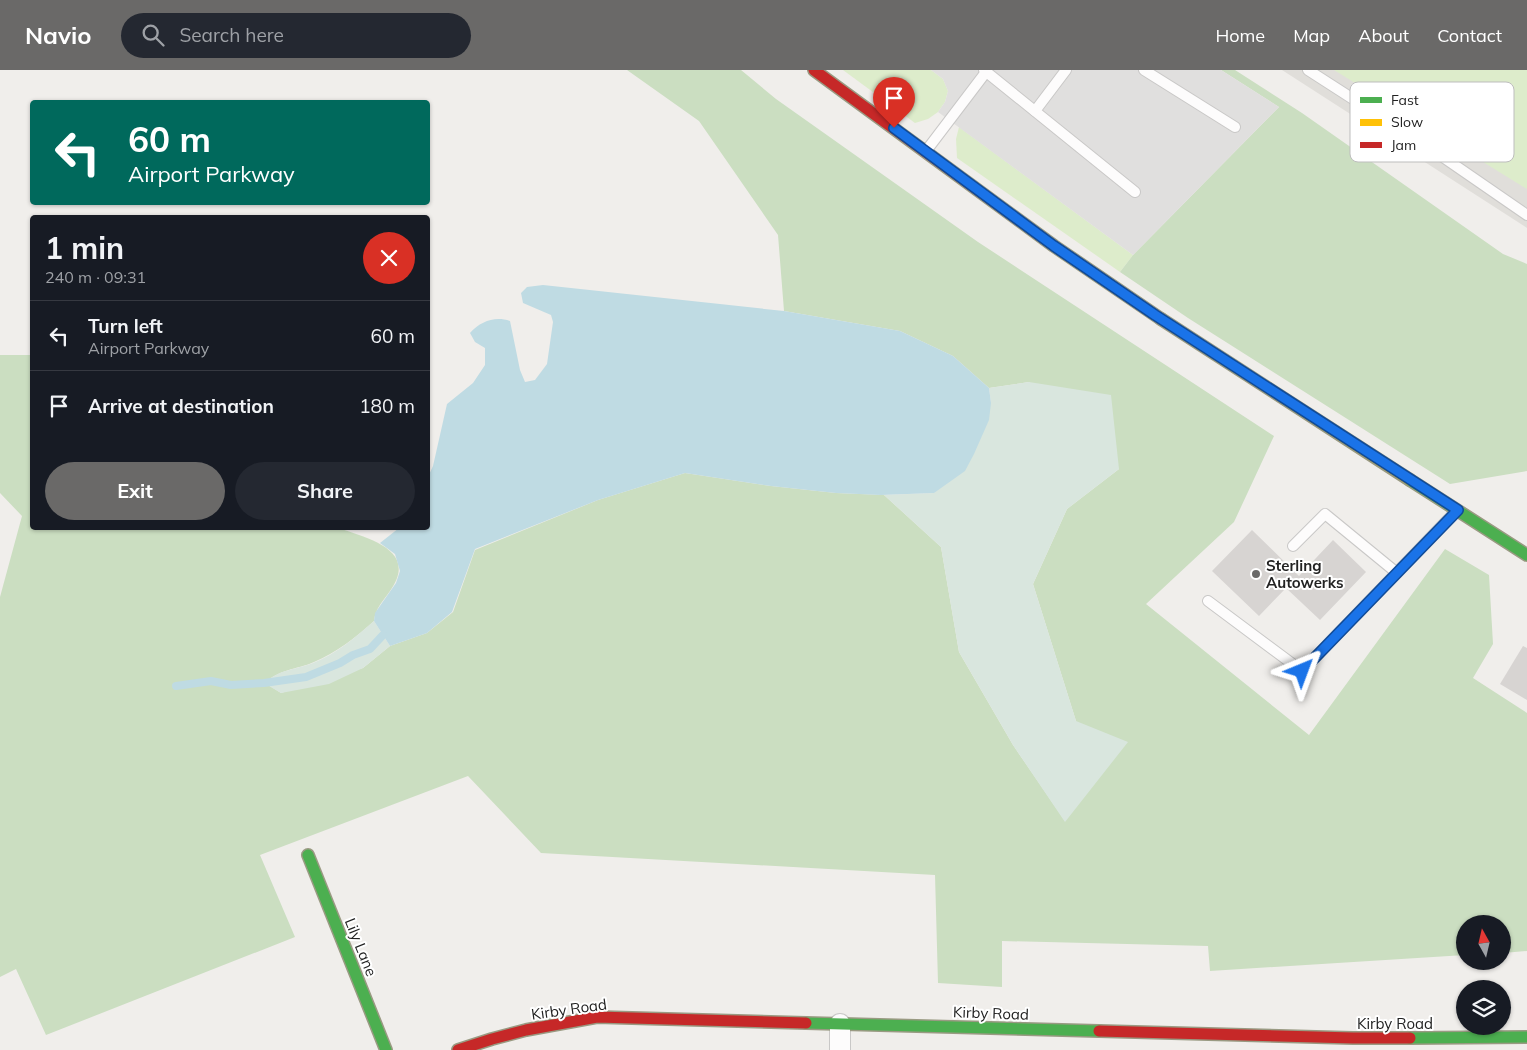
<!DOCTYPE html>
<html lang="en">
<head>
<meta charset="utf-8">
<style>
  body { margin:0; font-family:Mulish,sans-serif; background:#242831; color:#f1f3f6; height:100vh; display:flex; flex-direction:column; font-size:19px; white-space:nowrap }
  * { box-sizing:border-box; margin:0 }
  p { font-size:16px; color:#9ea1a6 }
  .icon { flex:none; width:28px; height:28px; fill:none; stroke:currentColor; stroke-width:2; stroke-linecap:round; stroke-linejoin:round }
  .map { position:relative; flex:1; overflow:hidden }
  .details { position:absolute; left:30px; top:145px; width:400px; height:315px; display:flex; flex-direction:column; background:#171b24; border-radius:5px; box-shadow:0 1px 4px #0004 }
  .details>* { flex:none }
  .guide { position:absolute; left:30px; top:30px; width:400px; height:105px; border-radius:5px; box-shadow:0 1px 4px #0004; background:#00695c; color:#fff; overflow:hidden }
  .needle { width:32px; rotate:352deg }
  .tools { position:absolute; left:1456px; top:845px; display:grid; gap:10px }
  .tools a { display:grid; place-items:center; width:55px; height:55px; border-radius:50%; background:#171b24; box-shadow:0 1px 4px #0004; font-size:25px }
  .pin { position:absolute; display:grid; place-items:center; width:42px; height:42px; color:#fff; margin:-51px -21px; border-radius:50% 50% 50% 0; rotate:-45deg; box-shadow:0 0 5px #0007 }
  .pin .icon { rotate:45deg }
  .me { position:absolute; width:55px; margin:-28px; rotate:44deg; stroke-linejoin:round; filter:drop-shadow(0 0 4px #0008) }
  .turn { display:flex; align-items:center; gap:18px; height:105px; padding:0 15px; font-size:22px }
  .turn .icon { width:65px; height:65px; stroke-width:2.5 }
  .turn b { display:block; font-size:35px; line-height:42px }
  .round { display:grid; place-items:center; flex:none; width:52px; height:52px; border-radius:26px; background:#242831 }
  .overview { display:flex; align-items:center; justify-content:space-between; height:85px; padding:0 15px }
  h1 { font-size:30px; font-weight:700; line-height:38px }
  .primary-button { display:flex; gap:10px; margin-top:auto; padding:10px 15px }
  .primary-button a { flex:1; height:58px; border-radius:30px; background:#6a6968; color:#fff; font-size:20px; font-weight:700; line-height:58px; text-align:center }
  .primary-button a+a { background:#242831; color:#f1f3f6 }
  ul { padding:0; list-style:none }
  li { display:flex; align-items:center; gap:15px; height:70px; padding:0 15px; border-top:1px solid #363941 }
  li div { flex:1 }
  li b { display:block; font-size:19px }
  li em { font-style:normal }
  header { display:flex; align-items:center; gap:30px; box-sizing:border-box; height:70px; padding:0 25px; background:#6a6968; color:#fff }
  header strong { font-size:24px }
  nav { display:flex; gap:28px; margin-inline-start:auto; font-size:18px }
  .search { width:350px; height:45px; background:#242831; display:flex; align-items:center; gap:12px; box-sizing:border-box; padding:0 18px; border-radius:28px; color:#9ea1a6; font-size:19px }
  .map>svg:first-child { display:block }
  .airport { fill:#e0deda }
  .grass { fill:#ddeccb }
  .forest { fill:#cbdec1 }
  .wetland { fill:#d9e6de }
  .parking { fill:#e0dfde }
  .water { fill:#bfdbe3 }
  .lines { fill:none; stroke-linecap:round; stroke-linejoin:round }
  .stream { stroke:#bfdbe3; stroke-width:8 }
  .building { fill:#d7d4d2 }
  .lane-casing { stroke:#c9c8c7; stroke-width:12 }
  .street-casing { stroke:#c9c8c7; stroke-width:22 }
  .fast-casing { stroke:#999a82; stroke-width:14 }
  .slow-casing { stroke:#999a82; stroke-width:14 }
  .jam-casing { stroke:#999a82; stroke-width:14 }
  .lane { stroke:#fdfcfc; stroke-width:10 }
  .street { stroke:#fdfcfc; stroke-width:20 }
  .fast { stroke:#4caf50; stroke-width:11 }
  .slow { stroke:#ffc107; stroke-width:11 }
  .jam { stroke:#c62828; stroke-width:11 }
  .route-casing { stroke:#114b97; stroke-width:12 }
  .route { stroke:#1a73e8; stroke-width:9 }
  .poi-dot { fill:#6a6968; stroke:#fff; stroke-width:2 }
  .labels { text-anchor:middle; dominant-baseline:central; stroke-width:4; stroke-linejoin:round; paint-order:stroke }
  .poi-label { font-size:15px; font-weight:bold; fill:#222; stroke:#fff; text-anchor:start }
  .street-label { font-size:15px; fill:#222; stroke:#fff }
  .key { fill:#fff; stroke:#bdbdbd; stroke-width:1 }
  .key-label { font-size:14px; fill:#222 }
</style>
</head>
<body>
<header>
<strong>Navio</strong>
<div class="search"><svg class="icon" aria-label="search" viewBox="0 0 24 24"><circle cx="10" cy="10" r="6"/><path d="M15 15l6 6"/></svg>Search here</div>
<nav><a>Home</a><a>Map</a><a>About</a><a>Contact</a></nav>
</header>
<div class="map">
<svg width="1527" height="980" viewBox="0 0 1527 980">
  <rect width="100%" height="100%" fill="#f0eeeb"/>
  <path class="airport" d="M1282,0H1527V158Z"/>
  <g class="grass">
    <path d="M843,0H931L943,9L948,21L945,32L938,42L928,49L915,53Z"/>
    <path d="M1334,0H1527V119Z"/>
    <path d="M959,57L1133,185L1120,202L957,88L956,69Z"/>
  </g>
  <g class="forest">
    <path d="M627,0H741L776,29L978,172L1274,366L1234,452L1146,534L1309,665L1445,479L1489,505L1493,574L1473,608L1527,643V881L1503,883L1502,854H1465V885L1210,901L1208,876L1002,871V917L938,913L935,805L541,783L468,706L260,785L295,867L46,965L16,899L0,907V527L22,446L0,423V285H32V458H339C369,469 419,480 390,521C383,531 375,539 374,551C356,567 336,583 314,592C295,600 280,599 265,613L281,623L363,598L390,576L427,563L453,542L475,480L598,430L685,403L771,416L836,423L884,425L941,477L959,582L1013,675L1065,751L1076,651L1033,514L1067,439L1119,399L1029,312L989,318L953,286L900,261L784,241L778,165L699,51Z"/>
    <path d="M1221,0H1235L1302,43L1503,184L1527,194V401L1450,414L1188,248L1120,202L1133,185L1279,37Z"/>
  </g>
  <g class="wetland">
    <path d="M1029,312L1111,325L1119,399L1067,439L1033,514L1076,651L1128,672L1065,752L1013,675L959,582L941,477L884,425L934,423L991,333L989,318Z"/>
    <path d="M374,551L390,576L363,598L329,614L281,623L264,613C280,599 295,600 313,593C336,584 356,567 374,551Z"/>
  </g>
  <path class="parking" d="M931,0H1221L1279,37L1133,185L938,42L945,32L948,21L943,9Z"/>
  <path class="water" d="M543,215L784,241L900,261L953,286L989,318L991,333L989,350L974,384L965,401L934,423L881,425L836,423L771,416L685,403L598,430L475,479L452,542L427,563L390,576L374,551L375,543L396,513L400,501L395,484L380,473L399,458H428V407L433,396L447,334L473,313L485,295V278L475,272L470,263C481,251 495,246 510,251L520,300L525,312L535,310L547,294L553,252L551,245L523,233L521,223L527,217Z"/>
  <g class="lines">
    <path class="stream" d="M176,616L211,611L231,615L264,613L306,607L340,593L353,585L370,579L383,565"/>
  </g>
  <g class="building">
    <path d="M1252,460L1299,506L1333,470L1366,502L1320,550L1286,518L1259,546L1212,501Z"/>
    <path d="M1523,576L1527,578V630L1500,614Z"/>
  </g>
  <g class="lines">
    <defs>
      <g id="lane">
        <path d="M984,0L1135,122"/>
        <path d="M1144,0L1235,57"/>
        <path d="M1308,0L1440,85L1527,145"/>
        <path d="M1035,41L1066,0"/>
        <path d="M926,81L986,2"/>
        <path d="M1293,476L1325,444L1397,503"/>
        <path d="M1208,531L1302,601L1457,440"/>
      </g>
      <path id="street" d="M840,954V980"/>
      <g id="fast">
        <path d="M1410,410L1527,485"/>
        <path d="M308,785L386,980"/>
        <path d="M806,953L1099,961"/>
        <path d="M1410,968L1527,967"/>
      </g>
      <path id="slow" d="M1161,249L1410,410"/>
      <g id="jam">
        <path d="M814,0L1054,176L1161,249"/>
        <path d="M1099,961L1353,968H1410"/>
        <path d="M458,980L492,969L526,960L597,947L806,953"/>
      </g>
    </defs>
    <use href="#lane" class="lane-casing"/>
    <use href="#street" class="street-casing"/>
    <use href="#fast" class="fast-casing"/>
    <use href="#slow" class="slow-casing"/>
    <use href="#jam" class="jam-casing"/>
    <use href="#lane" class="lane"/>
    <use href="#street" class="street"/>
    <use href="#fast" class="fast"/>
    <use href="#slow" class="slow"/>
    <use href="#jam" class="jam"/>
  </g>
  <g class="lines">
    <defs>
      <path id="route" d="M894,58L1054,176L1155,245L1458,440L1302,601"/>
    </defs>
    <use href="#route" class="route-casing"/>
    <use href="#route" class="route"/>
  </g>
  <circle class="poi-dot" cx="1256" cy="504" r="5"/>
  <g class="labels">
    <g class="poi-label">
      <text x="1266" y="495">Sterling<tspan x="1266" dy="17">Autowerks</tspan></text>
    </g>
    <g class="street-label">
      <text transform="translate(361 877) rotate(68)">Lily Lane</text>
      <text transform="translate(569 939) rotate(-8)">Kirby Road</text>
      <text transform="translate(991 943) rotate(2)">Kirby Road</text>
      <text x="1395" y="953">Kirby Road</text>
    </g>
  </g>
  <rect x="1350" y="12" width="164" height="80" rx="8" class="key"/>
  <rect x="1360" y="27" width="22" height="6" fill="#4caf50"/>
  <rect x="1360" y="49" width="22" height="7" fill="#ffc107"/>
  <rect x="1360" y="72" width="22" height="6" fill="#c62828"/>
  <g class="key-label">
    <text x="1391" y="35">Fast</text>
    <text x="1391" y="57">Slow</text>
    <text x="1391" y="80">Jam</text>
  </g>
</svg>
<div class="tools">
<a><svg class="needle" viewBox="-14 -14 28 28"><path d="M0-13l5 13h-10z" fill="#e53935"/><path d="M0 13l5-13h-10z" fill="#9ea1a6"/></svg></a>
<a><svg class="icon" aria-label="layers" viewBox="0 0 24 24"><path d="M12 4l9 5-9 5-9-5zM3 14l9 5 9-5"/></svg></a>
</div>
<div class="pin" style="left:894px;top:58px;background:#d93025"><svg class="icon" aria-label="arrive" viewBox="0 0 24 24"><path d="M6 21V4h12l-3 4 3 4H6"/></svg></div>
<svg class="me" style="left:1302px;top:601px" viewBox="-20 -20 40 40"><path d="M0-17L14 15 0 8-14 15z" fill="#1a73e8" stroke="#fff" stroke-width="4"/></svg>
<div class="guide">
<div class="turn"><svg class="icon" aria-label="left" viewBox="0 0 24 24"><path d="M17 20v-9H6M10 6l-5 5 5 5"/></svg><div><b>60 m</b>Airport Parkway</div></div>
</div>
<section class="details">
<div class="overview"><div><h1>1 min</h1><p>240 m · 09:31</p></div><a class="round" style="background:#d93025;color:#fff"><svg class="icon" aria-label="close" viewBox="0 0 24 24"><path d="M6 6l12 12M18 6L6 18"/></svg></a></div>
<ul>
<li><svg class="icon" aria-label="left" viewBox="0 0 24 24"><path d="M17 20v-9H6M10 6l-5 5 5 5"/></svg><div><b>Turn left</b><p>Airport Parkway</p></div><em>60 m</em></li>
<li><svg class="icon" aria-label="arrive" viewBox="0 0 24 24"><path d="M6 21V4h12l-3 4 3 4H6"/></svg><div><b>Arrive at destination</b></div><em>180 m</em></li>
</ul>
<div class="primary-button"><a>Exit</a><a>Share</a></div>
</section>
</div>
</body>
</html>
